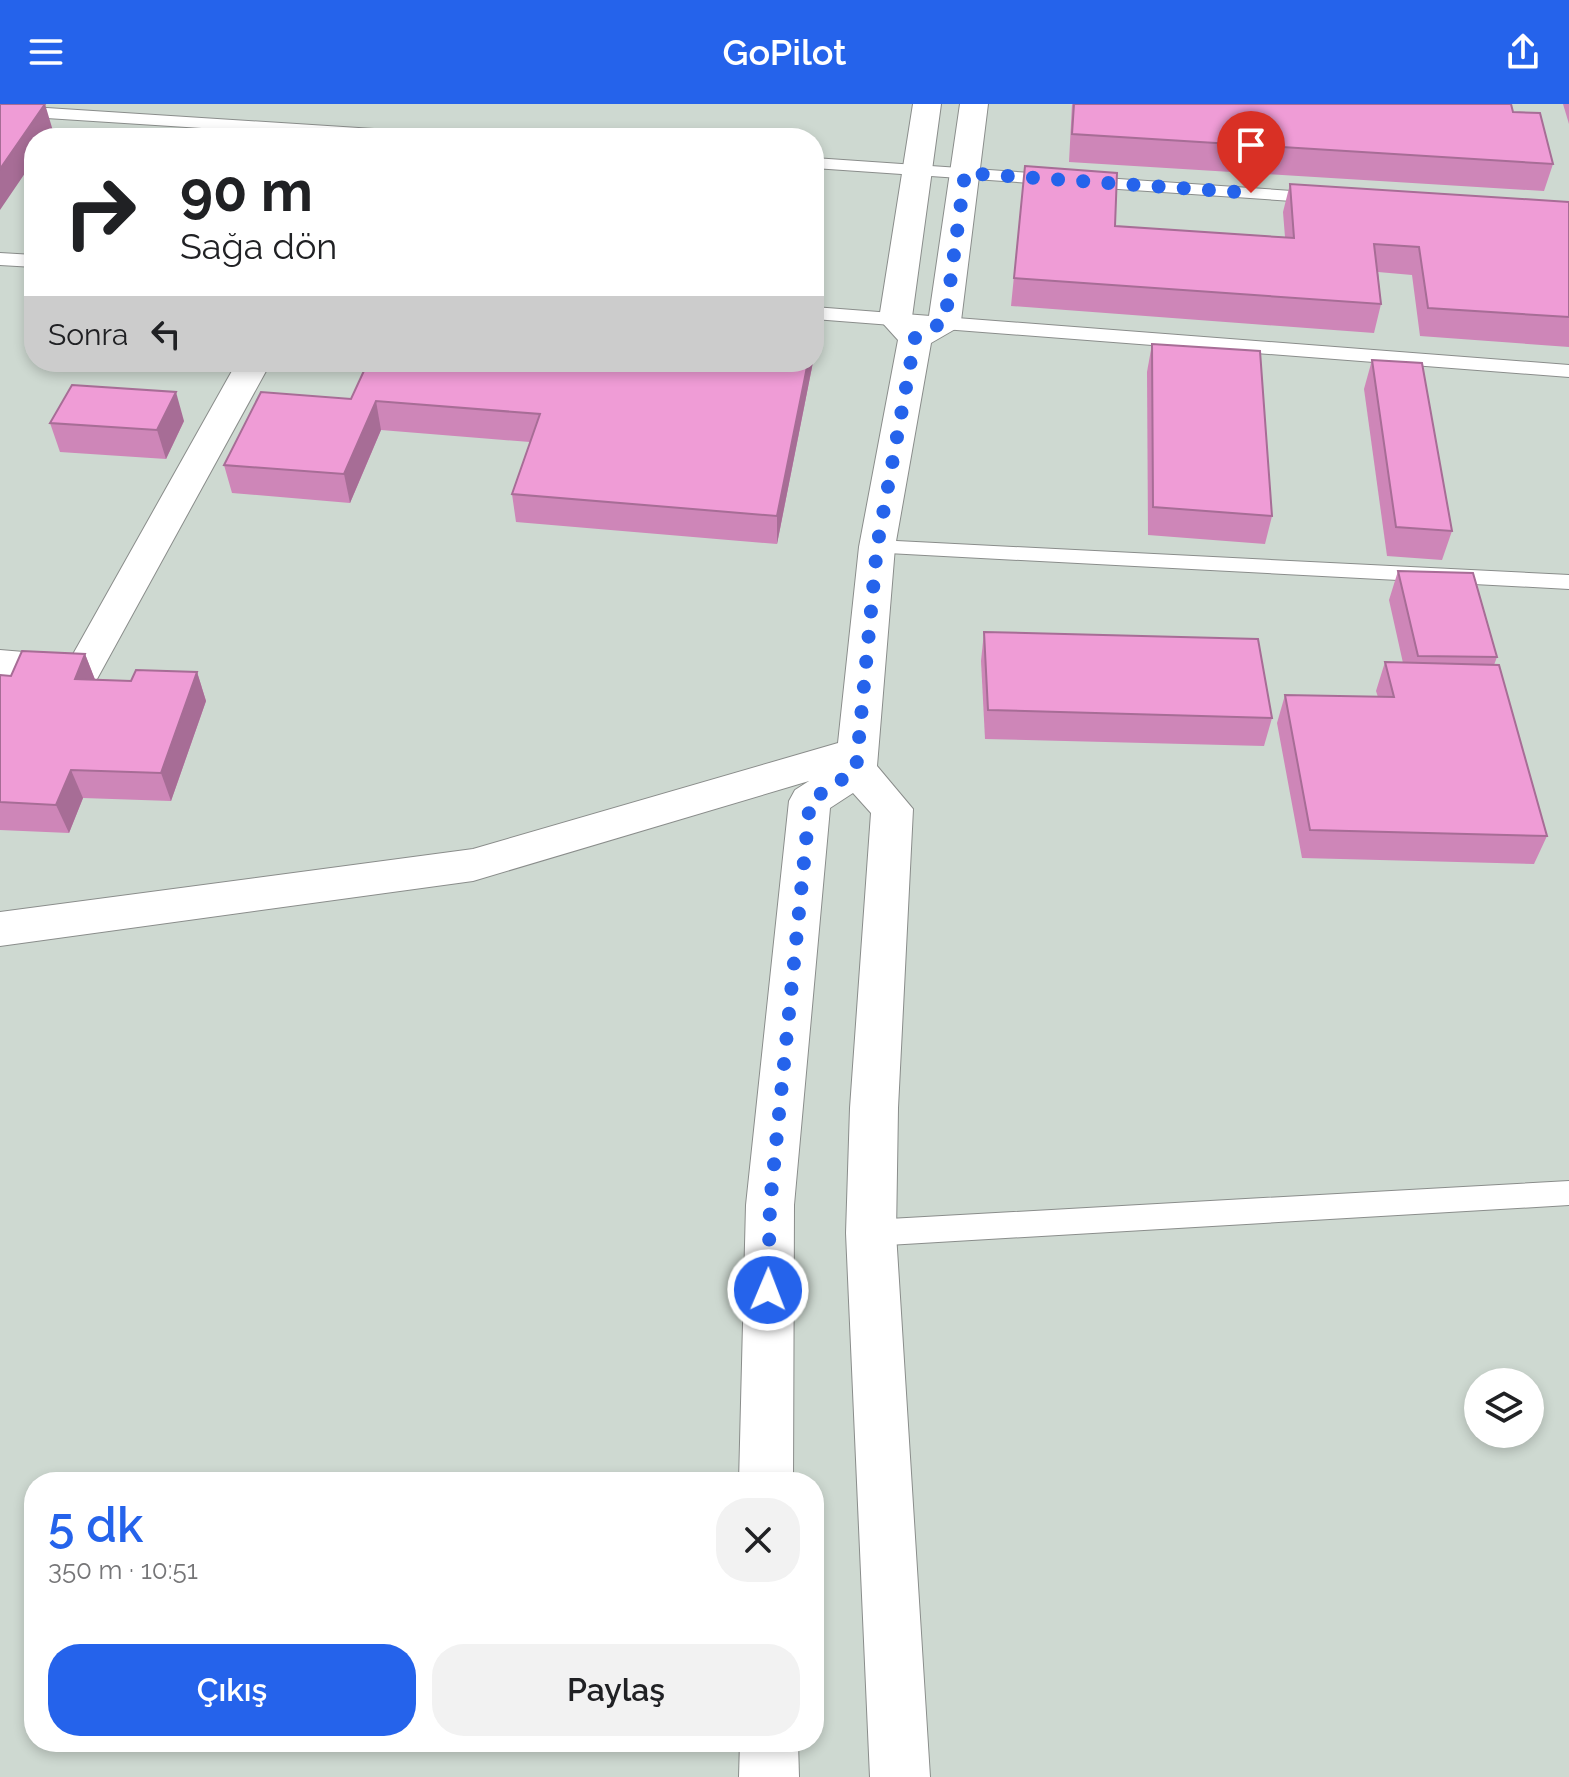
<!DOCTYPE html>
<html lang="tr">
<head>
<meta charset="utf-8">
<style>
  body { margin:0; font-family:Raleway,sans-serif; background:#f2f2f2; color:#202124; height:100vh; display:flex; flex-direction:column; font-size:30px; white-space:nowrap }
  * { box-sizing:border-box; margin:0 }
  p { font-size:26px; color:#757577 }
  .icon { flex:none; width:44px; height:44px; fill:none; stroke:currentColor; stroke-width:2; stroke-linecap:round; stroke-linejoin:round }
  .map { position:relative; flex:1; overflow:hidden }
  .sheet { position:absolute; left:24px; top:1368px; width:800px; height:280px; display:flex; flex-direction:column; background:#fff; border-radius:32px; box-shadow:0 4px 12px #0003 }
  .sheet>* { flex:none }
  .hud { position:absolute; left:24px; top:24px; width:800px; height:244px; border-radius:32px; box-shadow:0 4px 12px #0003; background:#fff; color:#202124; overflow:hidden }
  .controls { position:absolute; left:1464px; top:1264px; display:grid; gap:16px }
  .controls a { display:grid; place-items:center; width:80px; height:80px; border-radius:50%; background:#fff; box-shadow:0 4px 12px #0003; font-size:40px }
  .pin { position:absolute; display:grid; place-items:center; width:68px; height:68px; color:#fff; margin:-82px -34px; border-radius:50% 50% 50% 0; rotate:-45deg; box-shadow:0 0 8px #0007 }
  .pin .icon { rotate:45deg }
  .me { position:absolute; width:88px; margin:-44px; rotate:1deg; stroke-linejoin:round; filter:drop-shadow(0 0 6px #0008) }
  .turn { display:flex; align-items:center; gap:28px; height:168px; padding:0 24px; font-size:36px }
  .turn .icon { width:104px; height:104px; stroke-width:2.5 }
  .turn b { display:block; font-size:56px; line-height:68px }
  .then { display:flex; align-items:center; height:76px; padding:0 24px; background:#0003; gap:16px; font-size:30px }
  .round { display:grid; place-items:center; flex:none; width:84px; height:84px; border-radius:32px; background:#f2f2f2 }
  .head { display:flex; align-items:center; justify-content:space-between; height:136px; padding:0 24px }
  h1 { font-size:48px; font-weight:600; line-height:60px; color:#2563eb }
  .button { display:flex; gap:16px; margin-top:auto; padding:16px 24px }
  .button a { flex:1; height:92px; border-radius:32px; background:#2563eb; color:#fff; font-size:32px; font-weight:600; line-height:92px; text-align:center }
  .button a+a { background:#f2f2f2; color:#202124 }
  header { display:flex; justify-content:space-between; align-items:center; height:104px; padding:0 24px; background:#2563eb; color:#fff; font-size:36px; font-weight:600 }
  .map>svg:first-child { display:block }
  .built { fill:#ced9d1; fill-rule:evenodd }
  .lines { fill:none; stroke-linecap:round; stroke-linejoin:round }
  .lane-casing { stroke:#8a8d8b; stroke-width:2 }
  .street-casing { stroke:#8a8d8b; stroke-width:2 }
  .lane { fill:#fff; fill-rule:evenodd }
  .street { fill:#fff; fill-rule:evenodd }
  .wall { fill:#ce86b8 }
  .shaded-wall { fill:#a76d96 }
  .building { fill:#ef9cd6; stroke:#a76d96; stroke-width:2 }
  .route { stroke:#2563eb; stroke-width:14; stroke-dasharray:0 25.2 }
</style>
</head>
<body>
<header><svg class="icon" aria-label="menu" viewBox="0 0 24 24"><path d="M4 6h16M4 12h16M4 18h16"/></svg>GoPilot<svg class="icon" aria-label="share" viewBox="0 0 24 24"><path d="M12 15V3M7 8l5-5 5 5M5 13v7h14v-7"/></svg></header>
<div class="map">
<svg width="1569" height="1673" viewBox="0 0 1569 1673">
  <rect width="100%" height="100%" fill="#e0e4e1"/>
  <path class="built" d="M0,0H1569V1673H0ZM34,34H814V258H34ZM1478,1278H1530V1330H1478ZM34,1378H814V1638H34Z"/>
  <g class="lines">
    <defs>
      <g id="lane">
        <path d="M0,1L436,29L445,34H356L0,11Z"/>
        <path d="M814,54L1321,89L1330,94L1321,99L814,64Z"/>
        <path d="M0,149L34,151V163L0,161Z"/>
        <path d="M814,203L1569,261V273L814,215Z"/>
        <path d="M877,436L1569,471V485L869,448L866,443L869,438Z"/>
        <path d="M1569,1077V1101L871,1142L861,1138L856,1129L861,1120L871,1116Z"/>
      </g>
      <g id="street">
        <path d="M913,0H941L912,213L918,219L929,212L960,0H988L961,217L957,224L931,239L895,443L877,662L913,705L898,1004L896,1129L930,1673H870L846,1129L850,1004L871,709L853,689L830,704L794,1101L793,1378H739L746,1101L789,697L795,686L809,677L473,777L0,842V808L473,745L838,639L859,443L898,236L879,215Z"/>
        <path d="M237,258H271L97,575L83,579L0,572V546L72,552Z"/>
        <path d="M740,1638H798L799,1673H739Z"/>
      </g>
    </defs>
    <use href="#lane" class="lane-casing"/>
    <use href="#street" class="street-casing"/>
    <use href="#lane" class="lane"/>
    <use href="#street" class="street"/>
  </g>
  <g class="wall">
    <path d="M1072,0H1511L1513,8L1553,60L1544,87L1069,58Z"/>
    <path d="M1563,0H1569V20Z"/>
    <path d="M1025,62L1115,122L1285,133L1283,108L1290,80L1569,98V243L1420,232L1412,171L1378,168L1381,200L1374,229L1011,202Z"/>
    <path d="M1152,240L1272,412L1265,440L1148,431L1147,268Z"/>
    <path d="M1372,256L1452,427L1442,456L1387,452L1364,285Z"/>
    <path d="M350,258H813L777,440L516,418L512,390L530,338L381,326L350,399L232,389L224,361L351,295L364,267L352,266Z"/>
    <path d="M184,317L166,355L60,348L50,319Z"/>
    <path d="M1398,467L1497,553L1494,561L1547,732L1534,760L1302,754L1277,619L1285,591L1378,593L1376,587L1385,558L1403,559L1389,496Z"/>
    <path d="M984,528L1272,614L1264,642L985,635L981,557Z"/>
    <path d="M85,550L95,576L131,577L197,568L206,597L171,697L83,694L69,729L0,726V571L11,572Z"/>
  </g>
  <g class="shaded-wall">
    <path d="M45,0L53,27L49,34H34V56L0,106V65Z"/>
    <path d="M816,219L815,248L814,255V228Z"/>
    <path d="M808,258H813L777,440V412Z"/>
    <path d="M176,288L184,317L166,355L157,326Z"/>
    <path d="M376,297L381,326L350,399L344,370Z"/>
    <path d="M85,550L96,578L75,575Z"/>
    <path d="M197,568L206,597L171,697L161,669Z"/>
    <path d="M71,666L83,694L69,729L56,701Z"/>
  </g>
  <g class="building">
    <path d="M0,0H45L0,65Z"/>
    <path d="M1074,0H1511L1513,8L1540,9L1553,60L1072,30Z"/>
    <path d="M1025,62L1117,69L1115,122L1294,134L1290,80L1569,98V213L1428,204L1419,143L1374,140L1381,200L1014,174Z"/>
    <path d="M1152,240L1260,247L1272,412L1153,403Z"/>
    <path d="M1372,256L1422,259L1452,427L1396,423Z"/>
    <path d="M368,258H808L777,412L512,390L540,310L376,297L344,370L224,361L261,288L351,295Z"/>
    <path d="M72,281L176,288L157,326L50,319Z"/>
    <path d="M1398,467L1473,469L1497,553L1418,552Z"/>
    <path d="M984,528L1258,535L1272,614L988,606Z"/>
    <path d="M22,547L85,550L75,575L131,577L136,566L197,568L161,669L71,666L56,701L0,698V571L11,572Z"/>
    <path d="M1385,558L1499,561L1547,732L1310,726L1285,591L1394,593Z"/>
  </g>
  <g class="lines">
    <path class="route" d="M768,1186L770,1101L810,697L856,666L877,443L915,234L945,217L965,69L1251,89"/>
  </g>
</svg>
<div class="controls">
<a><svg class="icon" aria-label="layers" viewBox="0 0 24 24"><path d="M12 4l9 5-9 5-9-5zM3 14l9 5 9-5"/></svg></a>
</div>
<div class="pin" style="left:1251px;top:89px;background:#d93025"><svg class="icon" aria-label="arrive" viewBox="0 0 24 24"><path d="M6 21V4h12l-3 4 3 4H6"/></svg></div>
<svg class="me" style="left:768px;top:1186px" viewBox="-20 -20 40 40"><circle r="17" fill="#2563eb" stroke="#fff" stroke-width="3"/><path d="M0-11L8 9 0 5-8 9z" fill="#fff"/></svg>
<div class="hud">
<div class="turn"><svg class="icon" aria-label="right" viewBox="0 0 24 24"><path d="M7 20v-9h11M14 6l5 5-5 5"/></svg><div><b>90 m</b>Sağa dön</div></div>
<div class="then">Sonra<svg class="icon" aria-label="left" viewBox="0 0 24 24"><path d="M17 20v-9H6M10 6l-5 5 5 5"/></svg></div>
</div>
<section class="sheet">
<div class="head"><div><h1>5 dk</h1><p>350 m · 10:51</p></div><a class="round"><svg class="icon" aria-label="close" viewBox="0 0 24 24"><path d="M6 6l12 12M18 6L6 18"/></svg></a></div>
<div class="button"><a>Çıkış</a><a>Paylaş</a></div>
</section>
</div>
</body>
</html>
